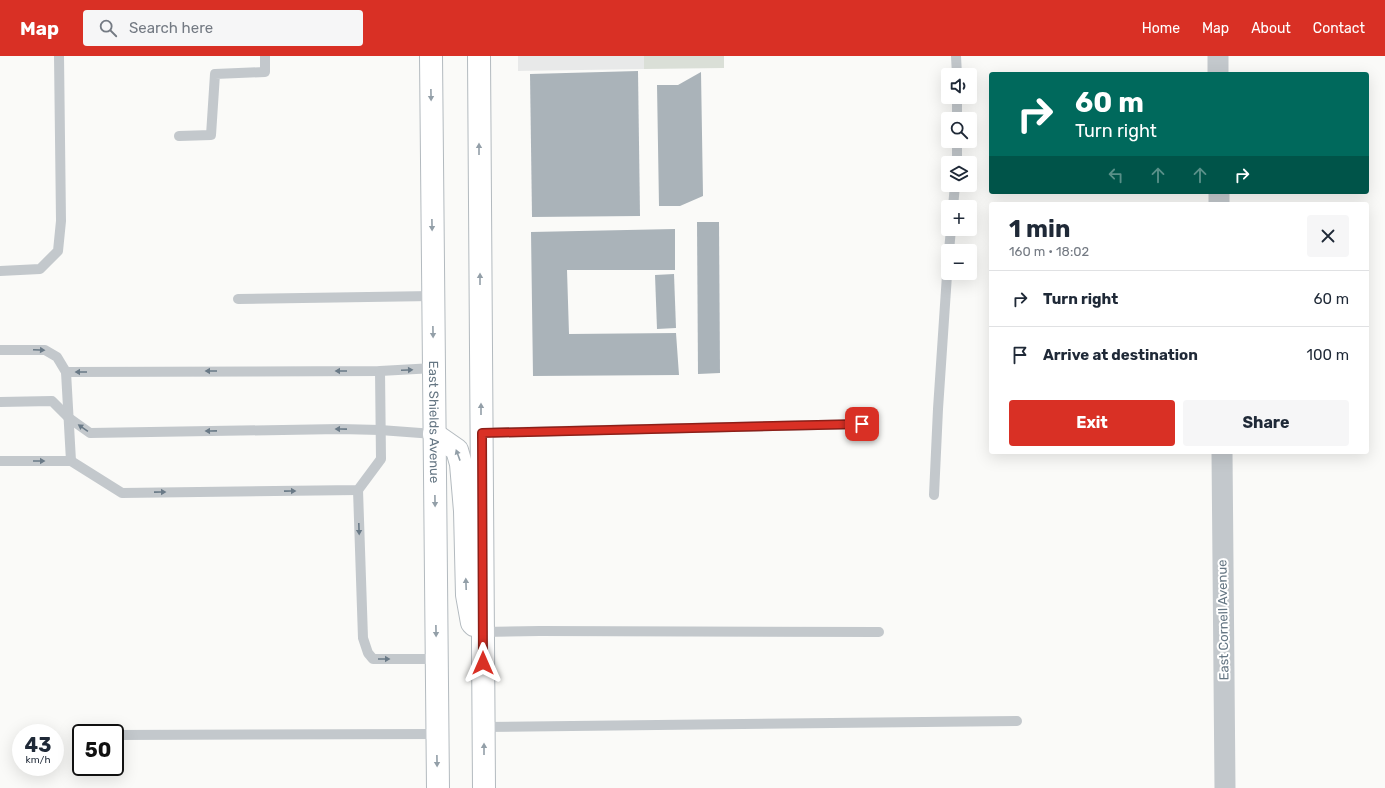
<!DOCTYPE html>
<html lang="en">
<head>
<meta charset="utf-8">
<style>
  body { margin:0; font-family:Rubik,sans-serif; background:#f6f6f7; color:#1f2937; height:100vh; display:flex; flex-direction:column; font-size:15px; white-space:nowrap }
  * { box-sizing:border-box; margin:0 }
  p { font-size:13px; color:#747a83 }
  .icon { flex:none; width:22px; height:22px; fill:none; stroke:currentColor; stroke-width:2; stroke-linecap:round; stroke-linejoin:round }
  .map { position:relative; flex:1; overflow:hidden }
  .sheet { position:absolute; left:989px; top:146px; width:380px; height:252px; display:flex; flex-direction:column; background:#fff; border-radius:4px; box-shadow:0 4px 16px #0002 }
  .sheet>* { flex:none }
  .hud { position:absolute; left:989px; top:16px; width:380px; height:122px; border-radius:4px; box-shadow:0 4px 16px #0002; background:#00695c; color:#fff; overflow:hidden }
  .buttons { position:absolute; left:941px; top:12px; display:grid; gap:8px }
  .buttons a { display:grid; place-items:center; width:36px; height:36px; border-radius:4px; background:#fff; box-shadow:0 4px 16px #0002; font-size:20px }
  .speed { position:absolute; left:12px; top:668px; display:flex; gap:8px; font-size:20px; font-weight:700; text-align:center }
  .speed>* { display:grid; place-content:center; width:52px; height:52px; border-radius:50%; background:#fff; box-shadow:0 4px 16px #0002; line-height:1 }
  .speed small { font-size:10px; font-weight:400 }
  .speed .limit { border:2px solid #111; border-radius:6px; background:#fff; color:#111 }
  .pin { position:absolute; display:grid; place-items:center; width:34px; height:34px; color:#fff; margin:-17px; border-radius:8px; box-shadow:0 2px 6px #0006 }
  .me { position:absolute; width:44px; margin:-22px; rotate:0deg; stroke-linejoin:round; filter:drop-shadow(0 0 3px #0008) }
  .turn { display:flex; align-items:center; gap:14px; height:84px; padding:0 20px; font-size:18px }
  .turn .icon { width:52px; height:52px; stroke-width:2.5 }
  .turn b { display:block; font-size:28px; line-height:34px }
  .lanes { display:flex; align-items:center; height:38px; padding:0 20px; background:#0003; justify-content:center; gap:20px; direction:ltr }
  .lanes .off { opacity:.35 }
  .round { display:grid; place-items:center; flex:none; width:42px; height:42px; border-radius:4px; background:#f6f6f7 }
  .summary { display:flex; align-items:center; justify-content:space-between; height:68px; padding:0 20px }
  h1 { font-size:24px; font-weight:700; line-height:30px }
  .cta { display:flex; gap:8px; margin-top:auto; padding:8px 20px }
  .cta a { flex:1; height:46px; border-radius:4px; background:#d93025; color:#fff; font-size:16px; font-weight:700; line-height:46px; text-align:center }
  .cta a+a { background:#f6f6f7; color:#1f2937 }
  ul { padding:0; list-style:none }
  li { display:flex; align-items:center; gap:12px; height:56px; padding:0 20px; border-top:1px solid #e0e1e3 }
  li div { flex:1 }
  li b { display:block; font-size:15px }
  li em { font-style:normal }
  header { display:flex; align-items:center; gap:24px; box-sizing:border-box; height:56px; padding:0 20px; background:#d93025; color:#fff }
  header strong { font-size:19px }
  nav { display:flex; gap:22px; margin-inline-start:auto; font-size:14px }
  .search { width:280px; height:36px; background:#f6f6f7; display:flex; align-items:center; gap:10px; box-sizing:border-box; padding:0 14px; border-radius:4px; color:#747a83; font-size:15px }
  .map>svg:first-child { display:block }
  .built { fill:#e8e9e9 }
  .green { fill:#dadfd7 }
  .building { fill:#aab3b9 }
  .lines { fill:none; stroke-linecap:round; stroke-linejoin:round }
  .secondary-casing { stroke:#b3babf; stroke-width:24 }
  .service { stroke:#c3c8cc; stroke-width:10 }
  .minor { stroke:#c3c8cc; stroke-width:21 }
  .secondary { stroke:#fff; stroke-width:22 }
  .oneway { fill:#939fa8 }
  .oneway2 { fill:#6a7a87 }
  .route-casing { stroke:#8d1f18; stroke-width:10 }
  .route { stroke:#d93025; stroke-width:7 }
  .labels { text-anchor:middle; dominant-baseline:central; stroke-width:4; stroke-linejoin:round; paint-order:stroke }
  .street-label { font-size:13px; fill:#657683; stroke:#fff }
</style>
</head>
<body>
<header>
<strong>Map</strong>
<div class="search"><svg class="icon" aria-label="search" viewBox="0 0 24 24"><circle cx="10" cy="10" r="6"/><path d="M15 15l6 6"/></svg>Search here</div>
<nav><a>Home</a><a>Map</a><a>About</a><a>Contact</a></nav>
</header>
<div class="map">
<svg width="1385" height="732" viewBox="0 0 1385 732">
  <rect width="100%" height="100%" fill="#fafaf8"/>
  <path class="built" d="M518,0H644V13L518,15Z"/>
  <path class="green" d="M644,0H724V12L644,13Z"/>
  <g class="building">
    <path d="M638,15L640,160L532,161L530,18Z"/>
    <path d="M701,16L703,140L680,150H659L657,29H678Z"/>
    <path d="M697,166H719L720,317L698,318Z"/>
    <path d="M675,173V214H567L569,278L676,277L679,319L533,320L531,176Z"/>
    <path d="M674,218L676,272L657,273L655,219Z"/>
  </g>
  <g class="lines">
    <defs>
      <g id="secondary">
        <path id="s1" d="M431,0L438,732"/>
        <path d="M479,0L484,732"/>
        <path d="M434,378L457,394L461,408L465,455L467,539L472,567L474,569"/>
      </g>
    </defs>
    <use href="#secondary" class="secondary-casing"/>
    <g class="service">
      <path d="M956,0L957,19"/>
      <path d="M957,41V63"/>
      <path d="M179,80L211,79L215,18L265,16V0"/>
      <path d="M957,85V107"/>
      <path d="M953,151L955,129"/>
      <path d="M949,195L951,173"/>
      <path d="M0,215L40,213L58,195L61,165L59,0"/>
      <path d="M238,243L433,240"/>
      <path d="M0,294H45L57,301L66,316L71,405"/>
      <path d="M66,316L380,315L434,312"/>
      <path d="M0,346L52,345L69,362L90,377L340,373L380,374L434,378"/>
      <path d="M481,377L862,368"/>
      <path d="M0,405H71L122,437L358,434L381,403L380,315"/>
      <path d="M358,434L363,582L368,597L373,603H436"/>
      <path d="M934,439L938,353L948,204"/>
      <path d="M483,576L540,575L879,576"/>
      <path d="M484,671L1017,665"/>
      <path d="M115,679L437,678"/>
    </g>
    <g class="minor">
      <path d="M1218,0V18"/>
      <path d="M1219,136V148"/>
      <path d="M1222,396L1225,732"/>
    </g>
    <use href="#secondary" class="secondary"/>
  </g>
  <defs><path id="oneway-solid" d="M-6-.8H1V-3.2L6.5 0L1 3.2V.8H-6Z"/></defs>
  <g class="oneway">
    <use href="#oneway-solid" transform="translate(431 39) rotate(89)"/>
    <use href="#oneway-solid" transform="translate(479 93) rotate(-90)"/>
    <use href="#oneway-solid" transform="translate(432 169) rotate(89)"/>
    <use href="#oneway-solid" transform="translate(480 223) rotate(-90)"/>
    <use href="#oneway-solid" transform="translate(433 276) rotate(89)"/>
    <use href="#oneway-solid" transform="translate(481 353) rotate(-90)"/>
    <use href="#oneway-solid" transform="translate(458 399) rotate(-110)"/>
    <use href="#oneway-solid" transform="translate(435 445) rotate(89)"/>
    <use href="#oneway-solid" transform="translate(466 528) rotate(-92)"/>
    <use href="#oneway-solid" transform="translate(436 575) rotate(89)"/>
    <use href="#oneway-solid" transform="translate(484 693) rotate(-90)"/>
    <use href="#oneway-solid" transform="translate(437 705) rotate(89)"/>
  </g>
  <g class="oneway2">
    <use href="#oneway-solid" transform="translate(39 294) rotate(3)"/>
    <use href="#oneway-solid" transform="translate(407 314) rotate(-2)"/>
    <use href="#oneway-solid" transform="translate(211 315) rotate(180)"/>
    <use href="#oneway-solid" transform="translate(341 315) rotate(180)"/>
    <use href="#oneway-solid" transform="translate(81 316) rotate(180)"/>
    <use href="#oneway-solid" transform="translate(83 372) rotate(-145)"/>
    <use href="#oneway-solid" transform="translate(341 373) rotate(-179)"/>
    <use href="#oneway-solid" transform="translate(211 375) rotate(179)"/>
    <use href="#oneway-solid" transform="translate(39 405)"/>
    <use href="#oneway-solid" transform="translate(290 435) rotate(-1)"/>
    <use href="#oneway-solid" transform="translate(160 436) rotate(-1)"/>
    <use href="#oneway-solid" transform="translate(359 473) rotate(88)"/>
    <use href="#oneway-solid" transform="translate(384 603)"/>
  </g>
  <g class="lines">
    <defs>
      <path id="route" d="M483,607L482,377L862,368"/>
    </defs>
    <use href="#route" class="route-casing"/>
    <use href="#route" class="route"/>
  </g>
  <g class="labels">
    <g class="street-label">
      <text stroke="none"><textPath href="#s1" startOffset="366">East Shields Avenue</textPath></text>
      <text transform="translate(1223 564) rotate(-91)">East Cornell Avenue</text>
    </g>
  </g>
</svg>
<div class="buttons">
<a><svg class="icon" aria-label="sound" viewBox="0 0 24 24"><path d="M4 9h4l5-4v14l-5-4H4zM17 9q2 3 0 6"/></svg></a>
<a><svg class="icon" aria-label="search" viewBox="0 0 24 24"><circle cx="10" cy="10" r="6"/><path d="M15 15l6 6"/></svg></a>
<a><svg class="icon" aria-label="layers" viewBox="0 0 24 24"><path d="M12 4l9 5-9 5-9-5zM3 14l9 5 9-5"/></svg></a>
<a>+</a>
<a>−</a>
</div>
<div class="speed"><div>43<small>km/h</small></div><div class="limit">50</div></div>
<div class="pin" style="left:862px;top:368px;background:#d93025"><svg class="icon" aria-label="arrive" viewBox="0 0 24 24"><path d="M6 21V4h12l-3 4 3 4H6"/></svg></div>
<svg class="me" style="left:483px;top:607px" viewBox="-20 -20 40 40"><path d="M0-17L14 15 0 8-14 15z" fill="#d93025" stroke="#fff" stroke-width="4"/></svg>
<div class="hud">
<div class="turn"><svg class="icon" aria-label="right" viewBox="0 0 24 24"><path d="M7 20v-9h11M14 6l5 5-5 5"/></svg><div><b>60 m</b>Turn right</div></div>
<div class="lanes"><svg class="icon off" aria-label="left" viewBox="0 0 24 24"><path d="M17 20v-9H6M10 6l-5 5 5 5"/></svg><svg class="icon off" aria-label="ahead" viewBox="0 0 24 24"><path d="M12 20V5M6 11l6-6 6 6"/></svg><svg class="icon off" aria-label="ahead" viewBox="0 0 24 24"><path d="M12 20V5M6 11l6-6 6 6"/></svg><svg class="icon" aria-label="right" viewBox="0 0 24 24"><path d="M7 20v-9h11M14 6l5 5-5 5"/></svg></div>
</div>
<section class="sheet">
<div class="summary"><div><h1>1 min</h1><p>160 m · 18:02</p></div><a class="round"><svg class="icon" aria-label="close" viewBox="0 0 24 24"><path d="M6 6l12 12M18 6L6 18"/></svg></a></div>
<ul>
<li><svg class="icon" aria-label="right" viewBox="0 0 24 24"><path d="M7 20v-9h11M14 6l5 5-5 5"/></svg><div><b>Turn right</b></div><em>60 m</em></li>
<li><svg class="icon" aria-label="arrive" viewBox="0 0 24 24"><path d="M6 21V4h12l-3 4 3 4H6"/></svg><div><b>Arrive at destination</b></div><em>100 m</em></li>
</ul>
<div class="cta"><a>Exit</a><a>Share</a></div>
</section>
</div>
</body>
</html>
